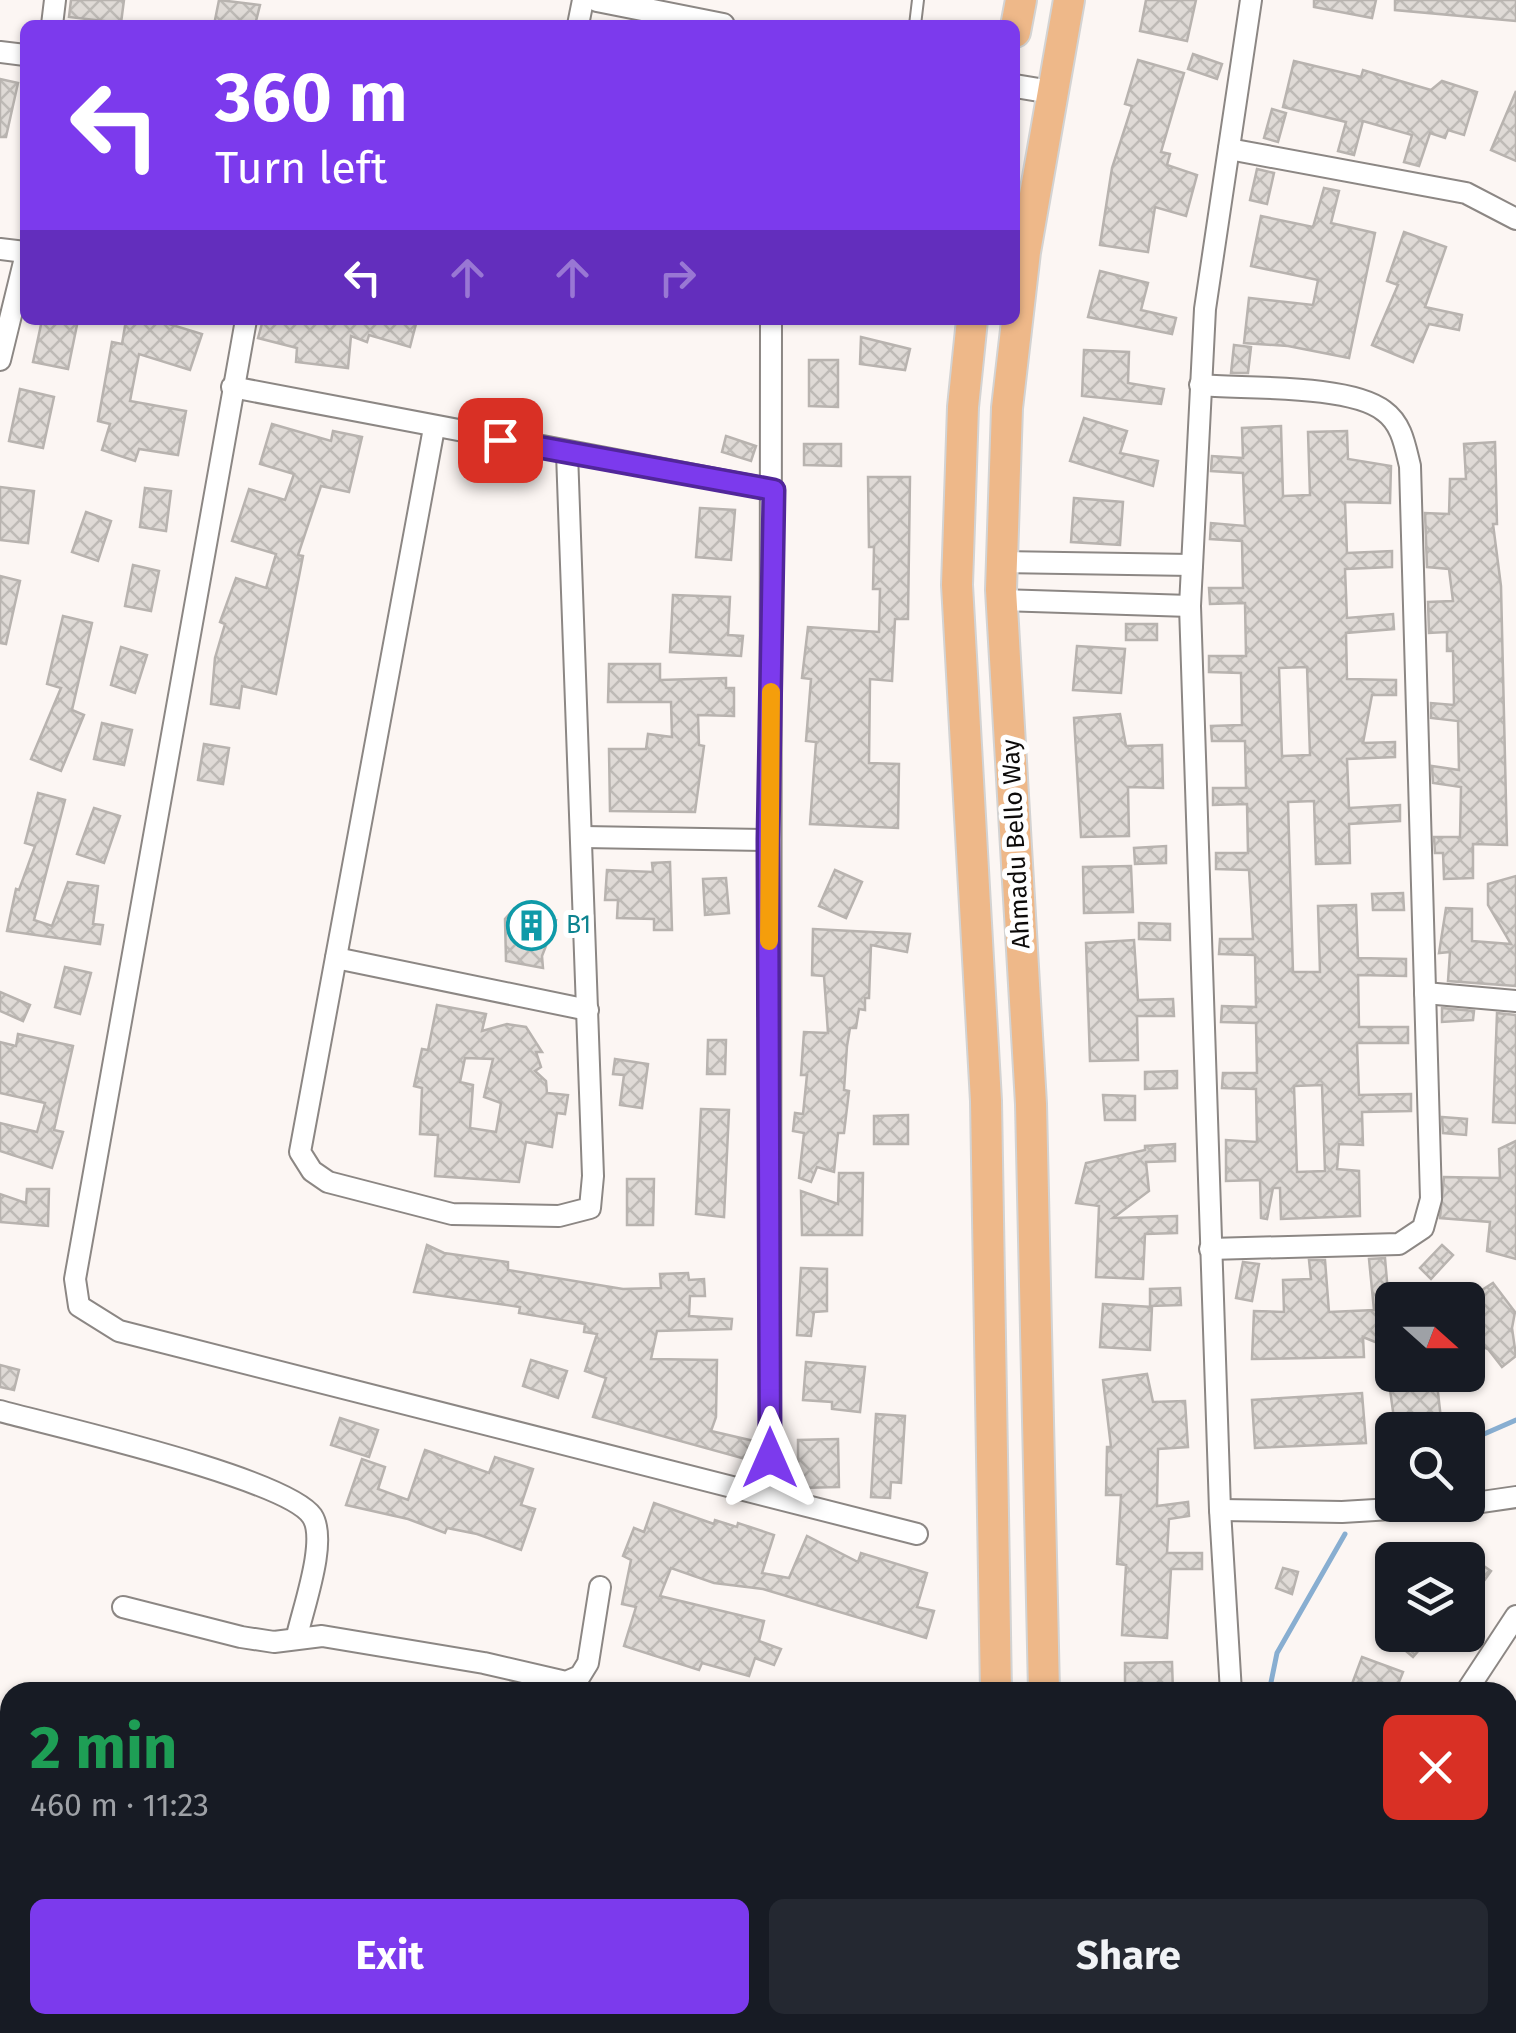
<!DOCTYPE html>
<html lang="en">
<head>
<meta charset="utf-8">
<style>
  body { margin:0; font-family:"Fira Sans",sans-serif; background:#242831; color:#f1f3f6; height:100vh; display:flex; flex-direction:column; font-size:38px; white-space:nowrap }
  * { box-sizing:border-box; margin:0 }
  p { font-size:32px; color:#9ea1a6 }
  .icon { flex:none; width:55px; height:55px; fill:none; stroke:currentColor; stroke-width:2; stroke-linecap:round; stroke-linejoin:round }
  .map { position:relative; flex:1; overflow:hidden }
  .sheet { position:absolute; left:0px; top:1682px; width:1518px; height:352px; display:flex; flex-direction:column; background:#171b24; border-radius:30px 30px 0 0; box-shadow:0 2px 8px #0004 }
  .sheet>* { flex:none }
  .hud { position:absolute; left:20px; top:20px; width:1000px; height:305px; border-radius:15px; box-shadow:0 2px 8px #0004; background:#7c3aed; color:#fff; overflow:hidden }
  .needle { width:65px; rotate:111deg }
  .fabs { position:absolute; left:1375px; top:1282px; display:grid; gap:20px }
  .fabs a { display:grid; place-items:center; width:110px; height:110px; border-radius:15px; background:#171b24; box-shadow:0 2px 8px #0004; font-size:50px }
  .pin { position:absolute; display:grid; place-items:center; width:85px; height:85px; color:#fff; margin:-42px; border-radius:20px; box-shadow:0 5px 15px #0006 }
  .me { position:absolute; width:110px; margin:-55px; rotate:0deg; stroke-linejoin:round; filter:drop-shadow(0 0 8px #0008) }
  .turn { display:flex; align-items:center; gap:35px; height:210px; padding:0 30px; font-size:45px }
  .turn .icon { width:130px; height:130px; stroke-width:2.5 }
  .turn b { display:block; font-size:70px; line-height:85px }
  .lanes { display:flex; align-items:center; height:95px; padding:0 30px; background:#0003; justify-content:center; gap:50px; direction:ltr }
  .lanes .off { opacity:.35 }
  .round { display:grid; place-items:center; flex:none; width:105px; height:105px; border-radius:15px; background:#242831 }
  .head { display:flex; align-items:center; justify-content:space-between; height:170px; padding:0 30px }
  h1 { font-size:60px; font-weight:700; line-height:75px; color:#1e9e55 }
  .button { display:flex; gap:20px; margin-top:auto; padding:20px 30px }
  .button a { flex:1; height:115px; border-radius:15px; background:#7c3aed; color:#fff; font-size:40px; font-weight:700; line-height:115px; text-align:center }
  .button a+a { background:#242831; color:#f1f3f6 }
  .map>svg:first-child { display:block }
  .water { fill:#88aed1 }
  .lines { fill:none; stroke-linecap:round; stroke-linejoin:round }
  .stream { stroke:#88aed1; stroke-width:5 }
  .building { fill:url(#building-cross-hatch); stroke:#b8b3af; stroke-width:2.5; fill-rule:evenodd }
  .service-casing { stroke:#8c8784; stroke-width:14 }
  .minor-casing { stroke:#8c8784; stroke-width:24 }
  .tertiary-casing { stroke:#8c8784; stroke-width:26 }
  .primary-casing { stroke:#d3d3d3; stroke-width:34 }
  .service { stroke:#fff; stroke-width:10 }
  .minor { stroke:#fff; stroke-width:20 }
  .tertiary { stroke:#fff; stroke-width:22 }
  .primary { stroke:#eeb889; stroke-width:30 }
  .route-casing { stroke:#51269a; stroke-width:25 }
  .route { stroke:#7c3aed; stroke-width:18 }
  .slow { stroke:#f59e0b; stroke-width:18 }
  .labels { text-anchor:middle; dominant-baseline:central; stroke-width:10; stroke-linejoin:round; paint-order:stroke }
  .street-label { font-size:25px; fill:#0d0b0a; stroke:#fff }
  .culture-label { font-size:25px; fill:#0d838f; stroke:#fff; text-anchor:start }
</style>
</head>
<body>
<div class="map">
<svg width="1516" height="2033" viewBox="0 0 1516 2033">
  <defs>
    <pattern id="building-cross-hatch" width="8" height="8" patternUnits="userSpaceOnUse" patternTransform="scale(2.5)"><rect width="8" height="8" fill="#dfdad6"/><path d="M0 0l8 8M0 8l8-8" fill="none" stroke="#bebab6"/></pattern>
  </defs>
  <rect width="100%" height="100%" fill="#fcf6f3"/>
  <path class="water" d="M0,1825L10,1829V2025H32L24,2030H0Z"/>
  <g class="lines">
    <g class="stream">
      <path d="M1468,1441L1516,1420"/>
      <path d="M1379,1484L1392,1476"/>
      <path d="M1269,1692L1277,1653L1345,1534"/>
    </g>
  </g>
  <g class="building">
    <path d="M71,0H124L121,23L69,17Z"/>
    <path d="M219,0L260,5L255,25H214Z"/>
    <path d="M1146,0H1196L1187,41L1140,31Z"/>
    <path d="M1314,0H1376L1372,18L1314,7Z"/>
    <path d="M1395,0H1516V21L1395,10Z"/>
    <path d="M1193,54L1222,64L1217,79L1188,69Z"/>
    <path d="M1138,60L1184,73L1161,152L1170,154L1167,165L1197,175L1186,216L1155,207L1148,252L1100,245L1112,168L1132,106L1125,104Z"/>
    <path d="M1294,61L1361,77L1363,70L1431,90L1442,81L1477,92L1464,135L1448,130L1445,138L1430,133L1419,166L1404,162L1412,135L1363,121L1354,155L1338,151L1346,122L1283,107Z"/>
    <path d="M0,79L18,83L6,137H0Z"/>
    <path d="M1516,91V161L1491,150Z"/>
    <path d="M1272,109L1286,113L1278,142L1264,138Z"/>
    <path d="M1257,169L1274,173L1267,204L1250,200Z"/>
    <path d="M1324,188L1339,191L1331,223L1375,233L1349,358L1288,346L1244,343L1249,298L1313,305L1318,280L1251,266L1261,216L1313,227Z"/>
    <path d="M1404,232L1446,247L1425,307L1462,315L1459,330L1429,324L1413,362L1372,345L1398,285L1387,281Z"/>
    <path d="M1100,271L1148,283L1141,310L1176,318L1172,334L1088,317Z"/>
    <path d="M42,320H78L68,369L33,362Z"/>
    <path d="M126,320H156L202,334L190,370L139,354L130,401L186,411L178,455L139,449L135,461L102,450L110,424L98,421L112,342L122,344Z"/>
    <path d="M263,320H417L410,347L369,335L367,342L351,336L348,368L296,362L297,348L258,338Z"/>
    <path d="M861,337L910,349L905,370L860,364Z"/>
    <path d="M1234,345L1251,347L1248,373H1231Z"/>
    <path d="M1084,350L1129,352L1128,383L1164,389L1161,404L1082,396Z"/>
    <path d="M809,360H838V407L809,406Z"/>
    <path d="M20,389L54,397L43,448L9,441Z"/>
    <path d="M1084,418L1127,431L1120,453L1158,461L1153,486L1070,461Z"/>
    <path d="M272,424L331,441L333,431L362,437L349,492L321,486L298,555L303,556L276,694L242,686L239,708L211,704L215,658L225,624L220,622L236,578L266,588L276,554L232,541L249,489L285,500L294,474L260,464Z"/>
    <path d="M1281,426L1283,496L1310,495L1308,432L1347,431L1348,459L1391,466L1390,503L1345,502L1347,553L1392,551V567L1345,569L1347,618L1393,614L1394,629L1346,633L1347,679L1396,680V695H1372L1363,743L1395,742V757L1347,759L1349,808L1400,805V821L1349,824L1350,863L1316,864L1314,801L1288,802L1293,972H1320L1318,906L1356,905L1358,958L1406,959V976L1358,975L1359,1027H1408V1043H1357L1359,1095L1411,1094V1111L1362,1112L1363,1145L1339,1144L1337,1169L1359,1171L1360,1216L1281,1219L1280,1188H1273L1267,1219L1261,1218L1260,1180L1226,1181V1140L1257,1142L1256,1089L1222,1088L1223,1073H1257L1256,1023L1221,1022L1222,1006L1256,1007L1255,955L1219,954L1220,939H1253L1249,870L1216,869V853H1248L1247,804L1213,805V788H1246L1245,741H1212L1211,726L1242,725L1241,673L1209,672V656H1246L1245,603L1210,604L1209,588H1243L1242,541L1210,539L1211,523L1245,526L1243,473L1211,471L1212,456L1243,458L1242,428ZM1307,667L1310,755L1282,756L1279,668ZM1322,1085L1325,1171L1297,1172L1294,1086Z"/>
    <path d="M726,436L756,446L751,461L722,452Z"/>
    <path d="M1495,442L1497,524H1493L1501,586L1507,845L1473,844V878L1444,879L1443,853H1435L1434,837H1460L1461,787L1433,783L1432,766L1459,770L1458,721L1431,718V703L1454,705L1453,651H1447V632L1429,633L1428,602L1453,601L1449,569L1427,567L1425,513L1449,514L1450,479H1466L1464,444Z"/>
    <path d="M804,444H841V466L804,465Z"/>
    <path d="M868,477H910L908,619H895L892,681L870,679L869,763L899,764L898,828L810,824L816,742L806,741L811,679L802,678L808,627L879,632L880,589H873L874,547H869Z"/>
    <path d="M0,487L34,491L28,543L0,540Z"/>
    <path d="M145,488L171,491L166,531L140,527Z"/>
    <path d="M1074,498L1123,502L1120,545L1071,542Z"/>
    <path d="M700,508L735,510L731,560L696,557Z"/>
    <path d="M86,512L111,521L98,561L72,552Z"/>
    <path d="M133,565L159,571L151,611L125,606Z"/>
    <path d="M0,576L20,581L6,644L0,643Z"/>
    <path d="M673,595L730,597L728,635L743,636L741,656L670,652Z"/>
    <path d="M63,616L92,623L72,710L84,715L61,771L31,759L61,688L47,684Z"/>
    <rect x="1126" y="624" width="31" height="16"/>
    <path d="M1077,646L1125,649L1121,693L1073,690Z"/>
    <path d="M121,647L147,655L135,693L111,685Z"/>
    <path d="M609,664H660V680L726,678V688H734V716L698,715L699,745L704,746L695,812L610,811L609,749H646L648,734L672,737L671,702H608Z"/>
    <path d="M1120,714L1126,746L1162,745L1163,788L1128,787L1129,836L1081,837L1074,718Z"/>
    <path d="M102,723L132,730L124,765L94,759Z"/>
    <path d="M204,744L229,748L223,784L198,780Z"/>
    <path d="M38,793L65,800L34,920L52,926L68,882L98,886L93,924L103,925L100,944L7,931L16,889L19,890L35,846L25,843Z"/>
    <path d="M94,808L120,816L104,863L77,854Z"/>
    <path d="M1166,846V863L1135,864L1134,848Z"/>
    <path d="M670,862L672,930H654V919L617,918L618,900H605L607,870L653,872L652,863Z"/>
    <path d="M1131,866L1133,912L1084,913L1083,867Z"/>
    <path d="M835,870L862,882L846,918L819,906Z"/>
    <path d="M1516,876V986L1448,981L1450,952L1439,953L1446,908L1472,909V941L1511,944L1488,905V884Z"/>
    <path d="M726,878L729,913L705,915L703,879Z"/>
    <path d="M1403,893L1404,910H1373L1372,894Z"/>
    <path d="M514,909L556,920L542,956L543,968L506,961L505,919Z"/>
    <path d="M1139,923L1170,924V940L1139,939Z"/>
    <path d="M813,929L910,934L907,952L871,945L869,998H865V1010L859,1009L856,1028H850L847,1046L844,1090L849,1091L844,1133H838L834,1172L817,1167L811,1182L799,1178L804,1133L793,1131L795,1113L803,1114L807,1075H801L804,1032L828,1033L824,976L812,975Z"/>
    <path d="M1134,940L1138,1000L1173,999L1174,1016H1137L1138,1060L1090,1061L1086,943Z"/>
    <path d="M65,967L91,973L80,1014L55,1007Z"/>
    <path d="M0,992L30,1005L23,1021L0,1011Z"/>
    <path d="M437,1005L486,1014L482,1031L507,1024L526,1027L542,1052H536L541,1067L535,1071L546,1081L547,1093L568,1095L565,1114L557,1113L552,1147L526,1142L519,1182L435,1176L438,1135L420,1134L422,1088L414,1086L422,1049L428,1050ZM465,1058L493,1059L484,1097L501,1103L496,1132L470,1128L473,1085L460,1082Z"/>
    <path d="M1442,1008L1474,1011L1473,1020L1442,1022Z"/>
    <path d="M1497,1013L1516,1015V1123L1493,1122Z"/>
    <path d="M18,1034L73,1046L54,1130L63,1132L52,1168L0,1151V1123L37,1132L45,1103L0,1093V1042L16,1046Z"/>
    <path d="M708,1040H726L725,1074H707Z"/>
    <path d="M615,1059L648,1064L642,1108L620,1105L624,1075L613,1074Z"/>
    <path d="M1177,1071V1088L1145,1089V1072Z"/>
    <path d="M1103,1095L1135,1096V1120H1105Z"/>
    <path d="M701,1109L729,1110L724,1217L696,1214Z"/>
    <path d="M908,1115V1144H874V1116Z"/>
    <path d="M1442,1117L1467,1119L1466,1135L1443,1133Z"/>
    <path d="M1516,1141V1259L1487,1251L1490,1222L1440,1218L1444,1177L1500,1178L1499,1149Z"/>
    <path d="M1175,1144V1161L1146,1162L1149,1191L1113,1218L1177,1216V1233L1145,1234L1143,1279L1096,1277L1099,1206L1076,1203L1086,1163L1145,1150V1146Z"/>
    <path d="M839,1173H863L862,1235H802L801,1191L838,1204Z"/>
    <path d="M627,1179H654L653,1225H627Z"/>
    <path d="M27,1189H49L48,1226L0,1222V1194L26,1203Z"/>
    <path d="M427,1245L444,1253L508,1262V1270L623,1289L661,1288L660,1274L688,1273L689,1280L704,1279L705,1296H690L689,1316L732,1319L731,1329L657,1331L651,1359L717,1360L716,1417L711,1431L754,1441L749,1460L593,1417L606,1378L585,1371L597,1334L584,1332L585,1324L519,1313L520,1307L414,1292Z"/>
    <path d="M1442,1245L1453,1255L1431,1279L1420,1268Z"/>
    <path d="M1385,1258L1388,1293H1392V1349L1363,1337L1364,1357L1252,1359L1254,1311L1284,1312L1283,1280L1311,1279L1309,1260H1325L1329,1312L1374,1310L1369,1259Z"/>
    <path d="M1243,1262L1259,1264L1252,1301L1236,1298Z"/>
    <path d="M801,1268L827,1269V1311L814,1312L811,1336L797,1335Z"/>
    <path d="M1493,1283L1515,1312L1512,1328L1516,1356L1502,1367L1488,1349L1468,1341V1299Z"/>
    <path d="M1180,1288L1181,1305L1150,1306V1289Z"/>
    <path d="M1103,1304L1152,1307L1150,1350L1100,1347Z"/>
    <path d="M531,1360L567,1371L558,1398L523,1386Z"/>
    <path d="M806,1362L865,1367L860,1412L832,1409V1402L803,1400Z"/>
    <path d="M0,1365L19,1370L14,1390L0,1387Z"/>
    <path d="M1147,1374L1153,1402L1185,1401L1188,1447L1158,1449L1157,1506L1188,1502L1189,1516L1169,1519L1167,1553H1202V1569H1171L1167,1638L1122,1635L1126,1565L1117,1564L1121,1495H1106L1107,1447H1111L1103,1380Z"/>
    <path d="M1388,1375H1436L1441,1419L1395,1426Z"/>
    <path d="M1362,1393L1366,1443L1255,1448L1252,1400Z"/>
    <path d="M876,1414L905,1416L901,1483L891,1482L890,1498L871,1497Z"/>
    <path d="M340,1418L378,1430L369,1457L331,1445Z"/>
    <path d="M838,1439L839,1487L798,1488V1440Z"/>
    <path d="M425,1450L489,1473L495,1457L533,1469L521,1505L535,1509L521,1550L477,1534L447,1528L445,1533L408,1519L346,1505L362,1459L385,1467L378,1489L408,1500Z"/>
    <path d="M654,1503L714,1524L715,1520L737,1527L738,1523L774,1535L762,1573L789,1578L807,1536L858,1562L861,1553L927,1573L917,1607L934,1611L926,1638L763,1589L714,1583L671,1568L660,1596L764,1621L759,1641L781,1649L774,1665L755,1658L749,1676L702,1663L699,1670L624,1646L636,1607L622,1604L631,1560L623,1556L634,1528L644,1532Z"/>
    <path d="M1468,1555L1491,1571L1468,1603Z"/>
    <path d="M1283,1568L1298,1572L1292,1594L1276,1588Z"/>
    <path d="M1387,1635H1432L1413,1657Z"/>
    <path d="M1362,1657L1403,1672L1395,1692H1349Z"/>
    <path d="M1172,1662L1173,1692H1125V1663Z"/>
  </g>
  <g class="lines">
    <defs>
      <g id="service">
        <path d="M915,25L918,0"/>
        <path d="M1133,2025L1152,2033"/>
        <path d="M636,2033L638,2025"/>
        <path d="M1109,2033L1110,2025"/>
      </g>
      <g id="minor">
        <path d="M52,25L55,0"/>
        <path d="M578,25L583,0"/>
        <path d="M0,52L25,55"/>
        <path d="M1229,149L1466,193L1516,219"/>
        <path d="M0,249L25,252"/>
        <path d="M246,320L75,1279L79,1306L119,1331L917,1534"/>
        <path d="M0,360L25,258"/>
        <path d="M1200,385C1245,389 1350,384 1384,411C1402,424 1405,446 1410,466L1431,1199L1423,1228L1399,1244L1210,1249"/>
        <path d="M232,387L774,490"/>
        <path d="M434,428L300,1152L312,1171L328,1182L452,1214L559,1216L590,1208L593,1176L567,453"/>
        <path d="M1002,562L1192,565"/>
        <path d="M1002,600L1190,606"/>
        <path d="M583,837L768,840"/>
        <path d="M336,958L588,1010"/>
        <path d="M1425,993L1516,1001"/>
        <path d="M0,1411C54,1426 286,1478 312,1516C328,1540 303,1608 297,1636"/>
        <path d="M770,1496L771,320"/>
        <path d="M1468,1504L1516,1497"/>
        <path d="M1220,1510L1342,1512L1458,1505"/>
        <path d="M123,1607L241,1637L274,1642L322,1636L484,1663L566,1682L580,1676L588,1663L600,1587"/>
        <path d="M1231,1692L1220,1510L1190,606L1205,309L1251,0"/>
        <path d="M1466,1692L1516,1616"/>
        <path d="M742,2025L800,2033"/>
        <path d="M1404,2025L1413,2033"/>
        <path d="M213,2033L293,2025"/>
      </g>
      <g id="tertiary">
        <path d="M597,0L723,25"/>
        <path d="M1015,86L1051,92"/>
      </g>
      <g id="primary">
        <path d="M1015,32L1021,0"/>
        <path d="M972,320L963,407L957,585L986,1101L996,1692"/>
        <path d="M1044,1692L1031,1104L1001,590L1007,408L1025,252L1069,0"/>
        <path d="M997,2025V2033"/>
        <path d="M1042,2033V2025"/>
      </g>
    </defs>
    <use href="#service" class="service-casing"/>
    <use href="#minor" class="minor-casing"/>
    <use href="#tertiary" class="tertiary-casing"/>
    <use href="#primary" class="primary-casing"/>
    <use href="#service" class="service"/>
    <use href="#minor" class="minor"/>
    <use href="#tertiary" class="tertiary"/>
    <use href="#primary" class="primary"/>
  </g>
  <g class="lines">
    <defs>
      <path id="route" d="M500,440L774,490L768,840L770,1458"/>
    </defs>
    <use href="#route" class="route-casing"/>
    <use href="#route" class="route"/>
    <path class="slow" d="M769,941L771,692"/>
  </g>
  <defs>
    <symbol id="building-ring" viewBox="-11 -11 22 22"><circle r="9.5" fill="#fff" stroke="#0f9aa8" stroke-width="1.5"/><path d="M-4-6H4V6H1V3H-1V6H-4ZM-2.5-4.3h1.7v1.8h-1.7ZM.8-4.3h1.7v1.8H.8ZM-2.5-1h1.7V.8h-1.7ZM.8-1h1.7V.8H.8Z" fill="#0f9aa8"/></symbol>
  </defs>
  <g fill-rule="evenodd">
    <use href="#building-ring" x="504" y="898" width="55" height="55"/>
  </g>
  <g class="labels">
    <g class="street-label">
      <text transform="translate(1016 844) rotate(-93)">Ahmadu Bello Way</text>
    </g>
    <g class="culture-label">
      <text x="566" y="925">B1</text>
    </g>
  </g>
</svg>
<div class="fabs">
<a><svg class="needle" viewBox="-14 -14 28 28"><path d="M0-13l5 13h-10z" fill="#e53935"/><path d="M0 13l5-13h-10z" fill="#9ea1a6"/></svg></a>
<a><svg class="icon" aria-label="search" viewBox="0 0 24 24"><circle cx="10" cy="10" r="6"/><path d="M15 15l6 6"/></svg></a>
<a><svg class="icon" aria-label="layers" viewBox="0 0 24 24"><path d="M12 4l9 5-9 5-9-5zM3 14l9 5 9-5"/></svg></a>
</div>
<div class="pin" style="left:500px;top:440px;background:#d93025"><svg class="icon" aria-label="arrive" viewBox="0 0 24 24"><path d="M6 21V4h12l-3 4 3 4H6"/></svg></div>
<svg class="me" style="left:770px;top:1458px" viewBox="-20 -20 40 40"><path d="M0-17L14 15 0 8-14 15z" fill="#7c3aed" stroke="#fff" stroke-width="4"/></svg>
<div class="hud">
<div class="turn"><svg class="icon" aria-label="left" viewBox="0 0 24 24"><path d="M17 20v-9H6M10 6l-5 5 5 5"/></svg><div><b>360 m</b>Turn left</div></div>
<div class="lanes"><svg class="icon" aria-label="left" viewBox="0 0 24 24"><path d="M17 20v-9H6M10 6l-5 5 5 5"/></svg><svg class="icon off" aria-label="ahead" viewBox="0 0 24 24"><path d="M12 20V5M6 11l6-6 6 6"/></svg><svg class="icon off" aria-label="ahead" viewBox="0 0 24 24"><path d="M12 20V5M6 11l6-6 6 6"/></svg><svg class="icon off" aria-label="right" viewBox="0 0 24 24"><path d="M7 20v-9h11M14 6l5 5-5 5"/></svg></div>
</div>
<section class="sheet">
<div class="head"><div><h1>2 min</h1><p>460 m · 11:23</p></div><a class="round" style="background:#d93025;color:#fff"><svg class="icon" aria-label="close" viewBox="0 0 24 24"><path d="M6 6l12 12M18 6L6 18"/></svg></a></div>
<div class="button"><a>Exit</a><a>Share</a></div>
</section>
</div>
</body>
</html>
